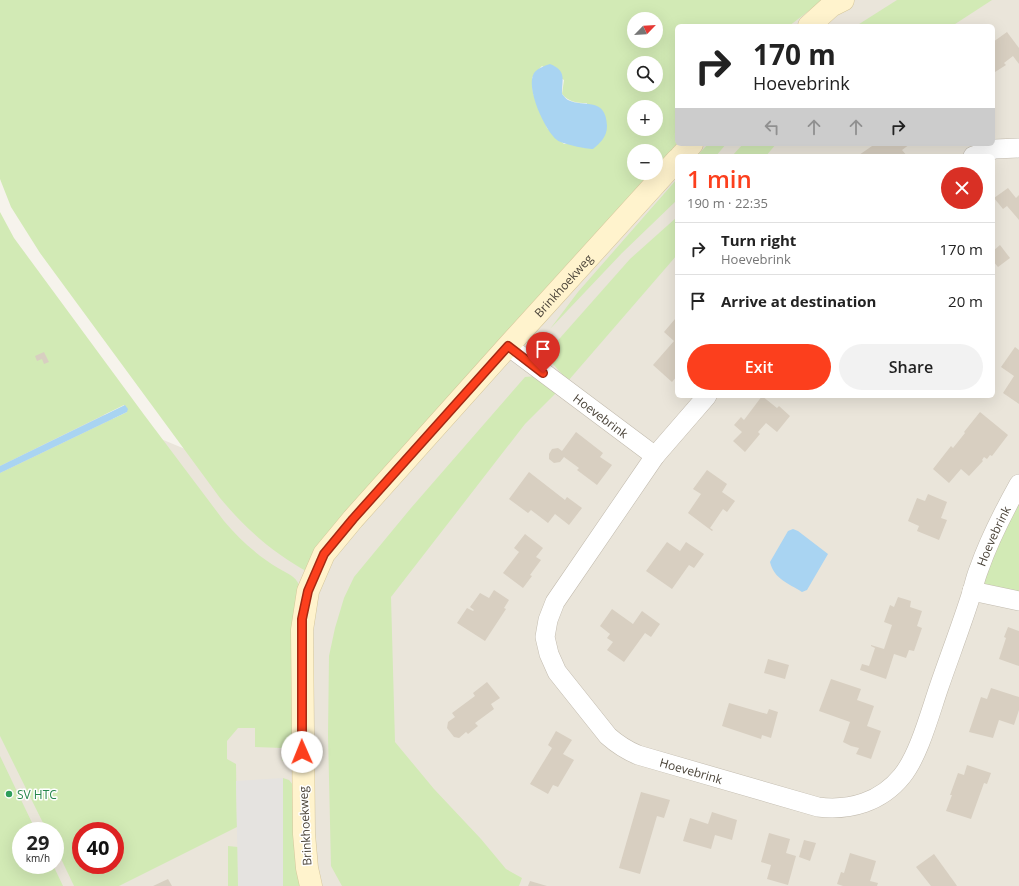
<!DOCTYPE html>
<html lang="en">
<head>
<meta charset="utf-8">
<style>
  body { margin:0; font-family:"Open Sans",sans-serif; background:#f2f2f2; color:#222; height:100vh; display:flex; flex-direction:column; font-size:15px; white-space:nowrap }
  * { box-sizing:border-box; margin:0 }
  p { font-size:13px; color:#767676 }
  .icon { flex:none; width:22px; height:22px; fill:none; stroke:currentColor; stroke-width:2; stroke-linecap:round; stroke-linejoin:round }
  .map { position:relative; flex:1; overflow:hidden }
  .sheet { position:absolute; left:675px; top:154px; width:320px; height:244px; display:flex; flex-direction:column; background:#fff; border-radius:6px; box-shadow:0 4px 16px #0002 }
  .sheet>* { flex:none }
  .banner { position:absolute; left:675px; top:24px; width:320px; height:122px; border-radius:6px; box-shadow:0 4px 16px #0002; background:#fff; color:#222; overflow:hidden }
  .needle { width:26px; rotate:65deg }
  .fabs { position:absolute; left:627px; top:12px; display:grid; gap:8px }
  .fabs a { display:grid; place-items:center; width:36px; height:36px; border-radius:50%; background:#fff; box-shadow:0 4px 16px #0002; font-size:20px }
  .speed { position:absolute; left:12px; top:822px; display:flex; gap:8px; font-size:20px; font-weight:700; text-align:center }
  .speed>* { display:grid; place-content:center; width:52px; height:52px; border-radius:50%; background:#fff; box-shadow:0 4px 16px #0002; line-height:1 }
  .speed small { font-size:10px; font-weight:400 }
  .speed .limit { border:6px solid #d22; background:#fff; color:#111 }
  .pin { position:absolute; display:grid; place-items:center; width:34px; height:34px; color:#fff; margin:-41px -17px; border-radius:50% 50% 50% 0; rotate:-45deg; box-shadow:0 0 4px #0007 }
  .pin .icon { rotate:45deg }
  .me { position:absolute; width:44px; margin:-22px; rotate:359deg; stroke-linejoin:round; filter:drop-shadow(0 0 3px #0008) }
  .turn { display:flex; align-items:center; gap:14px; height:84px; padding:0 12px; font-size:18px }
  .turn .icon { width:52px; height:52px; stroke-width:2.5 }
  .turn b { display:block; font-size:28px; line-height:34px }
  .lanes { display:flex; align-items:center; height:38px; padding:0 12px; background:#0003; justify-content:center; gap:20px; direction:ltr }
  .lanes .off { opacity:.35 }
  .round { display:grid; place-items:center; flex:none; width:42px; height:42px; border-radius:21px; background:#f2f2f2 }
  .headline { display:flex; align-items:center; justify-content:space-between; height:68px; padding:0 12px }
  h1 { font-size:24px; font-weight:600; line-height:30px; color:#fc3f1d }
  .cta { display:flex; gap:8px; margin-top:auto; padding:8px 12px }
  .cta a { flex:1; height:46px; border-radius:24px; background:#fc3f1d; color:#fff; font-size:16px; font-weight:600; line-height:46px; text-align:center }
  .cta a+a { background:#f2f2f2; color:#222 }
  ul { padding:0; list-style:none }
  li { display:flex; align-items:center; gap:12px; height:52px; padding:0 12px; border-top:1px solid #e0e0e0 }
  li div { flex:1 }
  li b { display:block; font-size:15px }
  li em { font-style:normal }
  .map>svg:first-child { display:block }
  .residential { fill:#eae5da; fill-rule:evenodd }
  .green { fill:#d2eab5; fill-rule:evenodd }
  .parking { fill:#e5e3e0 }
  .water { fill:#a9d4f2 }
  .building { fill:#d8cfc1 }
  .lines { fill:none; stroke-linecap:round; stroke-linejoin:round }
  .street-casing { stroke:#c2bbae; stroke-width:20 }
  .secondary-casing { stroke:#d6c79b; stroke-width:23 }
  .street { stroke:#fff; stroke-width:19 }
  .secondary { stroke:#fff3cd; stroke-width:22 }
  .route-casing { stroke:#a42913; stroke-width:10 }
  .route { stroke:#fc3f1d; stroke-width:7 }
  .leisure-dot { fill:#2e9e5b; stroke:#fff; stroke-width:1.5 }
  .labels { text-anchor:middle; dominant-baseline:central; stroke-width:3; stroke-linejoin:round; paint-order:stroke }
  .street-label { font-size:12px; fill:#4b4439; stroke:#fff }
  .leisure-label { font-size:12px; fill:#27864d; stroke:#fff; text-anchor:start }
</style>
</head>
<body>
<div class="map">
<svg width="1019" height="886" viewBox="0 0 1019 886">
  <rect width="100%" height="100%" fill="#f6f3ec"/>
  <path class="residential" d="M761,0H1019V886H0V372L317,504L646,129H656L677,144H993V26H738ZM634,151H656V173H634ZM677,156H993V396H677ZM21,831H55V865H21ZM81,831H115V865H81Z"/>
  <g class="green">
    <path d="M0,0H823L789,26H677V144L656,168V151H634V173H651L308,572C273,553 245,528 220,498L40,253L11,207L0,179ZM634,19H656V41H634ZM634,63H656V85H634ZM542,66L564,80L562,94C569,102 576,103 587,103L586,148L573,144H564L547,128L533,93L532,78L535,73ZM634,107H656V129H634Z"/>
    <path d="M897,0H992L952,26H856Z"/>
    <path d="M708,144H726L716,156H697Z"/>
    <path d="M743,144H776L766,156H732Z"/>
    <path d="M677,179V200L622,253L550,329L578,292Z"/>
    <path d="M0,212L14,238L145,416L224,521C239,539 258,556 278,568C286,573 296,576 299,585L292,753L286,760L282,761V748L255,747V728H238L227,741V759L236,764L237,827L119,886H74L55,846V831H47L0,736V473L127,412V409L124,405L0,466ZM81,831H115V865H81Z"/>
    <path d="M677,217V255L568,381L545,355L630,259Z"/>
    <path d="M536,376L556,393L525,424L391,597L395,742L434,789L481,839L506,869L522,878L519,886H342L331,866L328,735L329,656L335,628L344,598L354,577L411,508L525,377Z"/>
    <path d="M1019,500V597L985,586L983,579Z"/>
    <path d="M0,756L36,831H21V865H53L63,886H0Z"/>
    <path d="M283,778L289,780L293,785L304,886H283Z"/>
    <path d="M228,846L238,847V886H228Z"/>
  </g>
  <path class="parking" d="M283,778V886H238L236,781Z"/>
  <g class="water">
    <path d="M550,64C567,71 562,79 562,94C564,96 566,99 568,100C584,108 606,96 607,126C607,137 600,143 593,149C587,149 561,144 557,140C545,131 525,87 534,73C538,68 544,66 550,64Z"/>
    <path d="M125,405L128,409L127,412L0,473V466Z"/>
    <path d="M793,529L798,531L828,554L807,590L802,592C788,583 774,579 770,562L788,531Z"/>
  </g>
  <g class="building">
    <path d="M1007,32L1019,48V64L1013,56L1004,63L1006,65L995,72L993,71V42Z"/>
    <path d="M875,144H910L902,150L907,156H860L859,155Z"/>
    <path d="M1008,188L1016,198L1019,195V220L1007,206L1003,209L994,198Z"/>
    <path d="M1000,245L1010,258L998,267L993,261V251Z"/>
    <path d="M675,319L677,321V376L672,382L653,365L674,341L664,332Z"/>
    <path d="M1015,347L1019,350V404L1003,393L1014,376L1001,367Z"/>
    <path d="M44,352L49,362L44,364L42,359L37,361L35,356Z"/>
    <path d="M762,396L777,408L779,406L790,416L777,432L766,423L758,432L760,434L745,452L733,441L742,432L734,425L741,417L744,420Z"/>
    <path d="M980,412L1008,435L992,456L990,455L987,459L984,457L982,460L983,461L969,476L961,469L949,483L933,469L951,446L953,448L965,433L964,432Z"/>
    <path d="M576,432L603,453L600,457L612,465L597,485L577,470L579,468L564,457L560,462L554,463L549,459V454L552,449L558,448L562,451Z"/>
    <path d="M707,470L727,484L722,492L735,501L727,512L723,509L710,528L713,530L712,531L688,513L701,494L693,489Z"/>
    <path d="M529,472L565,500L567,497L582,508L569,525L555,514L548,523L531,510L528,513L509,499Z"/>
    <path d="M928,494L947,502L941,518L947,520L939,540L917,531L919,526L908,521L917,498L925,501Z"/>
    <path d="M525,534L543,548L536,557L541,560L530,575L532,576L523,588L503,573L519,552L514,548Z"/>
    <path d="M667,542L680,551L686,542L704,554L694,568L689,565L672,589L646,571Z"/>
    <path d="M494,590L509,600L504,608L506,609L485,641L457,623L467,608L473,611L474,610L470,607L480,593L489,598Z"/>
    <path d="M898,597L911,601L910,607L922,611L917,626L922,628L914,651L909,650L906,658L894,654L886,679L860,670L862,664L869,666L875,648L871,646V645L884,649L892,625L884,622L890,605L894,607Z"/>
    <path d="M612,609L633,624L642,611L660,624L651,637L645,633L624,662L607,650L613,642L607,638L610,634L600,626Z"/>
    <path d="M1008,627L1019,631V666L999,659L1006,638L1004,637Z"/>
    <path d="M768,659L789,665L785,679L764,673Z"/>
    <path d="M831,679L861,689L857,700L874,706L867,726L881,731L871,759L856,754L859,748L851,746L843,742L850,722L819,711Z"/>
    <path d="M487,682L500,698L491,704L494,709L475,723L478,726L468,734L466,732L459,738L454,737L447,728L448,722L455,717L452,713L475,696L473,693Z"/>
    <path d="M991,688L1019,697V710L1014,725L999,720L993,738L969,732L981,697L987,699Z"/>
    <path d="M729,703L767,714L769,709L778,712L771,738L762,735L761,739L722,726Z"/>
    <path d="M556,731L572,740L563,754L574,760L558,787L553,785L548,794L530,784L552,748L548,745Z"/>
    <path d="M967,765L991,773L987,784L984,783L971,819L946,811L952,795H950L958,773L964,775Z"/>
    <path d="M641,792L670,800L664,818L657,816L640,874L619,868Z"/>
    <path d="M712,812L737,820L732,840L715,835L711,849L683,841L690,818L708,824Z"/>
    <path d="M769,833L790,839L786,853L796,856L788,885L767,879L771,865L761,862Z"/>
    <path d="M804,840L816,843L810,861L799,857Z"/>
    <path d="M850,853L876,861L870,881L878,883L877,886H843L837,884L841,872L844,873Z"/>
    <path d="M934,854L955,883L957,886H931L916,867Z"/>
    <path d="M168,879L172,886H153Z"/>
    <path d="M530,881L547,886H528Z"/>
  </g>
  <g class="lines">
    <defs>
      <g id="street">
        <path d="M973,156L995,149L1019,148"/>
        <path id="s1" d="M508,346L655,456"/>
        <path id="s2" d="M707,396L655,456L555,602L548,620L545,637L549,654L557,672L608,736C617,744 626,750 638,755L818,807C850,811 881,802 902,776C919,755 930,713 939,687C950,655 962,624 972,592C974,585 976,576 979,569C989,540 1004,511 1019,484"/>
        <path d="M972,591L1019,601"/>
      </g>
      <g id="secondary">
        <path d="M809,26L831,6L843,0"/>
        <path d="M681,156L692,144"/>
        <path id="s3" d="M311,886L307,868L304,834L302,630L308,591L324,554L353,519L508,346L677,160"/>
      </g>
    </defs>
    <use href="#street" class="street-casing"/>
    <use href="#secondary" class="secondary-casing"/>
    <use href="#street" class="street"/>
    <use href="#secondary" class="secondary"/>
  </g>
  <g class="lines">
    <defs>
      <path id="route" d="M302,752V619L308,591L324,554L353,519L508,346L543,373"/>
    </defs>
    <use href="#route" class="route-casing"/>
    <use href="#route" class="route"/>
  </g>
  <circle class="leisure-dot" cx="9" cy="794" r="4"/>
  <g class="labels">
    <g class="street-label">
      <text stroke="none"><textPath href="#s3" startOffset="696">Brinkhoekweg</textPath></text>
      <text stroke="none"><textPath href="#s1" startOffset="116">Hoevebrink</textPath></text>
      <text stroke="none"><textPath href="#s2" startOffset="986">Hoevebrink</textPath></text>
      <text stroke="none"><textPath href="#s2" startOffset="503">Hoevebrink</textPath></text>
      <text transform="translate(305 826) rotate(-93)">Brinkhoekweg</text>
    </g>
    <g class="leisure-label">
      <text x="17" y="794">SV HTC</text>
    </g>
  </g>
</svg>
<div class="fabs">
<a><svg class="needle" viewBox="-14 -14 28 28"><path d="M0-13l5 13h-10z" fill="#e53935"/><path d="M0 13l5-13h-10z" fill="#767676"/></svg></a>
<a><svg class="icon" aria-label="search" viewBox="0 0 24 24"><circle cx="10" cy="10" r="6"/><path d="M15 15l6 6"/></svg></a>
<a>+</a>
<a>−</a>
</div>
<div class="speed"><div>29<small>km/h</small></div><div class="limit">40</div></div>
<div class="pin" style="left:543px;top:373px;background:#d93025"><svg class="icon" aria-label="arrive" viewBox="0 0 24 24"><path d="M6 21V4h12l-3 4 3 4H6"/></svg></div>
<svg class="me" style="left:302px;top:752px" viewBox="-20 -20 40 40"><circle r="19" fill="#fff"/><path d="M0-13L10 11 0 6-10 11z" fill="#fc3f1d"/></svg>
<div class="banner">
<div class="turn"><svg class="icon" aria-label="right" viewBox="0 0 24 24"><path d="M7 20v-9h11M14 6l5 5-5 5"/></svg><div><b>170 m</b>Hoevebrink</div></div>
<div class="lanes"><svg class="icon off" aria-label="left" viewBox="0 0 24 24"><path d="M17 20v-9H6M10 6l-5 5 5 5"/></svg><svg class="icon off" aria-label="ahead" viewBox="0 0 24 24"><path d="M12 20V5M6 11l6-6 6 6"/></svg><svg class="icon off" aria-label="ahead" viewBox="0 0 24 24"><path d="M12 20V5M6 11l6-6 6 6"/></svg><svg class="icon" aria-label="right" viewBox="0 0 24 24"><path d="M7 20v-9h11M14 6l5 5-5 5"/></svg></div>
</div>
<section class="sheet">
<div class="headline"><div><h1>1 min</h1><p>190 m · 22:35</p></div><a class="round" style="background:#d93025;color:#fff"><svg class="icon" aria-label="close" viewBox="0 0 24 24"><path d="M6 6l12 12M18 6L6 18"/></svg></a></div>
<ul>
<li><svg class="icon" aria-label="right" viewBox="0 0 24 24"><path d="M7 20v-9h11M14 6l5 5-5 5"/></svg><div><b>Turn right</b><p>Hoevebrink</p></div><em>170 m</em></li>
<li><svg class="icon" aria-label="arrive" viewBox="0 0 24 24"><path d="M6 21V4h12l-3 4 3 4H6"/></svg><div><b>Arrive at destination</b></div><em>20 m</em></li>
</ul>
<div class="cta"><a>Exit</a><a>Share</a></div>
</section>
</div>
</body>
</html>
